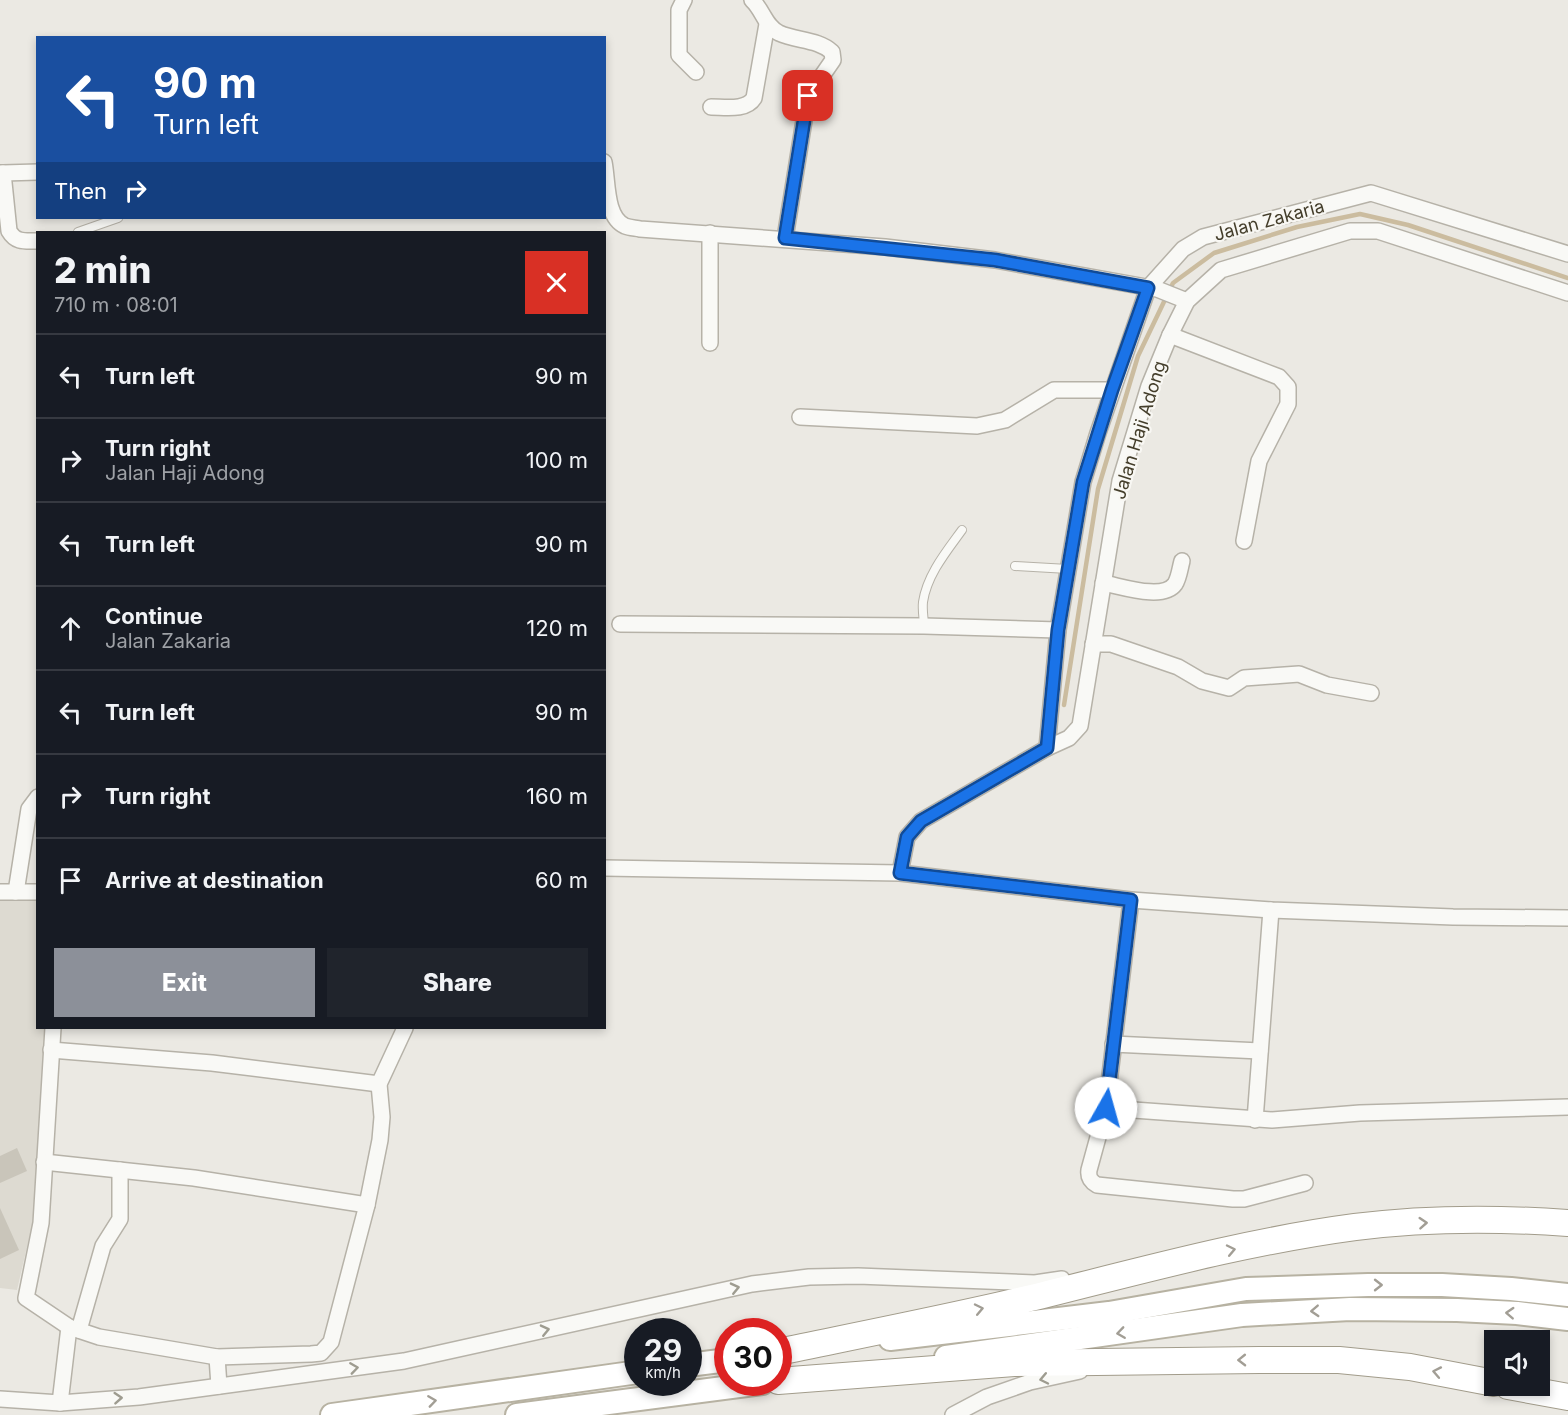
<!DOCTYPE html>
<html lang="en">
<head>
<meta charset="utf-8">
<style>
  body { margin:0; font-family:Inter,sans-serif; background:#20242c; color:#f1f3f6; height:100vh; display:flex; flex-direction:column; font-size:22px; white-space:nowrap }
  * { box-sizing:border-box; margin:0 }
  p { font-size:20px; color:#9ea1a6 }
  .icon { flex:none; width:33px; height:33px; fill:none; stroke:currentColor; stroke-width:2; stroke-linecap:round; stroke-linejoin:round }
  .map { position:relative; flex:1; overflow:hidden }
  .side { position:absolute; left:36px; top:231px; width:570px; height:798px; display:flex; flex-direction:column; background:#171b24; border-radius:0px; box-shadow:0 3px 9px #0003 }
  .side>* { flex:none }
  .hud { position:absolute; left:36px; top:36px; width:570px; height:183px; border-radius:0px; box-shadow:0 3px 9px #0003; background:#1a4fa0; color:#fff; overflow:hidden }
  .controls { position:absolute; left:1484px; top:1330px; display:grid; gap:12px }
  .controls a { display:grid; place-items:center; width:66px; height:66px; border-radius:0px; background:#171b24; box-shadow:0 3px 9px #0003; font-size:30px }
  .speed { position:absolute; left:624px; top:1318px; display:flex; gap:12px; font-size:30px; font-weight:700; text-align:center }
  .speed>* { display:grid; place-content:center; width:78px; height:78px; border-radius:50%; background:#171b24; box-shadow:0 3px 9px #0003; line-height:1 }
  .speed small { font-size:15px; font-weight:400 }
  .speed .limit { border:9px solid #d22; background:#fff; color:#111 }
  .pin { position:absolute; display:grid; place-items:center; width:51px; height:51px; color:#fff; margin:-26px; border-radius:12px; box-shadow:0 3px 9px #0006 }
  .me { position:absolute; width:66px; margin:-33px; rotate:7deg; stroke-linejoin:round; filter:drop-shadow(0 0 4px #0008) }
  .turn { display:flex; align-items:center; gap:21px; height:126px; padding:0 18px; font-size:27px }
  .turn .icon { width:78px; height:78px; stroke-width:2.5 }
  .turn b { display:block; font-size:42px; line-height:51px }
  .then { display:flex; align-items:center; height:57px; padding:0 18px; background:#0003; gap:12px; font-size:22px }
  .round { display:grid; place-items:center; flex:none; width:63px; height:63px; border-radius:0px; background:#20242c }
  .head { display:flex; align-items:center; justify-content:space-between; height:102px; padding:0 18px }
  h1 { font-size:36px; font-weight:800; line-height:45px }
  .action { display:flex; gap:12px; margin-top:auto; padding:12px 18px }
  .action a { flex:1; height:69px; border-radius:0px; background:#8c9099; color:#fff; font-size:24px; font-weight:800; line-height:69px; text-align:center }
  .action a+a { background:#20242c; color:#f1f3f6 }
  ul { padding:0; list-style:none }
  li { display:flex; align-items:center; gap:18px; height:84px; padding:0 18px; border-top:2px solid #363941 }
  li div { flex:1 }
  li b { display:block; font-size:22px }
  li em { font-style:normal }
  .map>svg:first-child { display:block }
  .built { fill:#dddad1 }
  .lines { fill:none; stroke-linecap:round; stroke-linejoin:round }
  .stream { stroke:#cbbc9f; stroke-width:4.5 }
  .building { fill:#c9c5ba }
  .lane-casing { stroke:#b6b2a8; stroke-width:10 }
  .street-casing { stroke:#b6b2a8; stroke-width:18 }
  .primary-casing { stroke:#b7b2a2; stroke-width:26 }
  .highway-casing { stroke:#a29c8b; stroke-width:28 }
  .lane { stroke:#f9f9f6; stroke-width:8 }
  .street { stroke:#f9f9f6; stroke-width:15 }
  .primary { stroke:#fff; stroke-width:22 }
  .highway { stroke:#fff; stroke-width:26 }
  .oneway { stroke:#a29e95 }
  .oneway2 { stroke:#9e9c90 }
  .route-casing { stroke:#114b97; stroke-width:15 }
  .route { stroke:#1a73e8; stroke-width:10 }
  .labels { text-anchor:middle; dominant-baseline:central; stroke-width:4.5; stroke-linejoin:round; paint-order:stroke }
  .street-label { font-size:18px; fill:#443e2b; stroke:#f8f7f3 }
</style>
</head>
<body>
<div class="map">
<svg width="1568" height="1415" viewBox="0 0 1568 1415">
  <rect width="100%" height="100%" fill="#ebe9e3"/>
  <path class="built" d="M0,900L37,901L38,1028H45V1119L32,1225L17,1290L0,1288Z"/>
  <g class="lines">
    <path class="stream" d="M1064,705L1098,489L1138,356L1173,283L1214,253L1297,227L1360,214L1408,225L1568,278"/>
  </g>
  <g class="building">
    <path d="M17,1148L27,1171L0,1183V1156Z"/>
    <path d="M0,1208L19,1250L0,1259Z"/>
  </g>
  <g class="lines">
    <defs>
      <g id="lane">
        <path d="M78,232L118,218"/>
        <path d="M1015,566L1068,569"/>
        <path d="M924,626C924,619 922,610 923,602C927,575 946,552 962,530"/>
      </g>
      <g id="street">
        <path d="M684,0L679,10V55L696,72"/>
        <path d="M752,0C763,10 765,26 779,33C796,41 818,39 832,52L833,60L808,96L785,238"/>
        <path d="M711,107C725,107 746,111 754,98L767,24"/>
        <path d="M604,162C608,181 605,217 625,226C630,228 636,228 640,229L885,247L995,260L1157,289L1187,301"/>
        <path d="M0,173H3L9,231C16,243 25,241 38,241"/>
        <path d="M3,173L38,172"/>
        <path d="M1170,335L1279,377L1288,387V404L1259,461L1244,541"/>
        <path d="M710,343V233"/>
        <path d="M800,417L977,426L1005,420L1054,390H1112"/>
        <path d="M1103,583C1121,586 1163,601 1175,584C1179,578 1180,568 1182,561"/>
        <path d="M620,624L924,626L1058,630"/>
        <path d="M1093,644H1111L1178,667L1202,681L1229,688L1244,678L1299,674L1327,685L1371,693"/>
        <path d="M1047,748L1058,630L1083,482L1098,433L1148,288L1183,249L1203,237L1371,193L1568,254"/>
        <path d="M604,868L900,873L1131,900L1271,910L1453,917L1568,918"/>
        <path d="M900,873L907,837L921,821L1047,748L1069,738L1080,726L1120,481L1149,386L1170,335L1187,301L1221,270L1350,231H1378L1568,293"/>
        <path d="M0,892H38"/>
        <path d="M16,892L29,809L38,797"/>
        <path d="M1131,900L1106,1108L1089,1170C1088,1177 1090,1181 1097,1185L1233,1199H1244L1305,1183"/>
        <path d="M53,1028L41,1223L26,1298L69,1327L99,1337L217,1357L311,1354L321,1353L331,1342L367,1205L380,1140L382,1117L379,1084L405,1028"/>
        <path d="M1113,1044L1260,1051"/>
        <path d="M51,1050L212,1063L379,1084"/>
        <path d="M1106,1108L1272,1120L1360,1113L1568,1107"/>
        <path d="M1255,1120L1271,910"/>
        <path d="M44,1162L194,1178L367,1205"/>
        <path d="M79,1330L103,1246L120,1219V1170"/>
        <path d="M217,1357L219,1386"/>
        <path d="M0,1399L60,1403L139,1397L404,1361L752,1284L809,1277L858,1276L1035,1283L1062,1279"/>
        <path d="M60,1403L69,1327"/>
        <path d="M953,1415L987,1397L1030,1382L1080,1371"/>
      </g>
      <g id="primary">
        <path d="M890,1339L1109,1313L1246,1289L1368,1285H1442L1511,1289L1568,1295"/>
        <path d="M946,1357L1242,1315L1350,1309L1457,1310L1517,1313L1568,1319"/>
        <path d="M688,1365L728,1360"/>
        <path d="M332,1415L638,1372"/>
        <path d="M517,1415L762,1383"/>
      </g>
      <g id="highway">
        <path d="M778,1352C860,1335 942,1319 1023,1300C1133,1273 1242,1242 1355,1227C1425,1218 1498,1218 1568,1223"/>
        <path d="M778,1381L1014,1363L1259,1360H1339L1410,1367L1494,1383"/>
        <path d="M1508,1386L1568,1397"/>
      </g>
    </defs>
    <use href="#lane" class="lane-casing"/>
    <use href="#street" class="street-casing"/>
    <use href="#primary" class="primary-casing"/>
    <use href="#highway" class="highway-casing"/>
    <use href="#lane" class="lane"/>
    <use href="#street" class="street"/>
    <use href="#primary" class="primary"/>
    <use href="#highway" class="highway"/>
  </g>
  <defs><path id="oneway-chevron" d="M-2-3.5L2.5 0L-2 3.5" fill="none" stroke-width="1.6" stroke-linecap="round" stroke-linejoin="round" transform="scale(1.5)"/></defs>
  <g class="oneway">
    <use href="#oneway-chevron" transform="translate(1423 1223) rotate(-4)"/>
    <use href="#oneway-chevron" transform="translate(1231 1250) rotate(-12)"/>
    <use href="#oneway-chevron" transform="translate(1378 1285)"/>
    <use href="#oneway-chevron" transform="translate(979 1309) rotate(-12)"/>
    <use href="#oneway-chevron" transform="translate(1315 1311) rotate(177)"/>
    <use href="#oneway-chevron" transform="translate(1510 1313) rotate(-177)"/>
    <use href="#oneway-chevron" transform="translate(1121 1333) rotate(172)"/>
    <use href="#oneway-chevron" transform="translate(1242 1360) rotate(179)"/>
    <use href="#oneway-chevron" transform="translate(1437 1372) rotate(-169)"/>
    <use href="#oneway-chevron" transform="translate(432 1401) rotate(-8)"/>
  </g>
  <g class="oneway2">
    <use href="#oneway-chevron" transform="translate(735 1288) rotate(-13)"/>
    <use href="#oneway-chevron" transform="translate(545 1330) rotate(-13)"/>
    <use href="#oneway-chevron" transform="translate(354 1368) rotate(-8)"/>
    <use href="#oneway-chevron" transform="translate(1044 1379) rotate(168)"/>
    <use href="#oneway-chevron" transform="translate(118 1398) rotate(-4)"/>
  </g>
  <g class="lines">
    <defs>
      <path id="route" d="M808,96L785,238L995,260L1148,288L1112,390L1083,482L1058,630L1047,748L921,821L907,837L900,873L1131,900L1106,1108"/>
    </defs>
    <use href="#route" class="route-casing"/>
    <use href="#route" class="route"/>
  </g>
  <g class="labels">
    <g class="street-label">
      <text transform="translate(1269 220) rotate(-15)">Jalan Zakaria</text>
      <text transform="translate(1139 430) rotate(-73)">Jalan Haji Adong</text>
    </g>
  </g>
</svg>
<div class="controls">
<a><svg class="icon" aria-label="sound" viewBox="0 0 24 24"><path d="M4 9h4l5-4v14l-5-4H4zM17 9q2 3 0 6"/></svg></a>
</div>
<div class="speed"><div>29<small>km/h</small></div><div class="limit">30</div></div>
<div class="pin" style="left:808px;top:96px;background:#d93025"><svg class="icon" aria-label="arrive" viewBox="0 0 24 24"><path d="M6 21V4h12l-3 4 3 4H6"/></svg></div>
<svg class="me" style="left:1106px;top:1108px" viewBox="-20 -20 40 40"><circle r="19" fill="#fff"/><path d="M0-13L10 11 0 6-10 11z" fill="#1a73e8"/></svg>
<div class="hud">
<div class="turn"><svg class="icon" aria-label="left" viewBox="0 0 24 24"><path d="M17 20v-9H6M10 6l-5 5 5 5"/></svg><div><b>90 m</b>Turn left</div></div>
<div class="then">Then<svg class="icon" aria-label="right" viewBox="0 0 24 24"><path d="M7 20v-9h11M14 6l5 5-5 5"/></svg></div>
</div>
<section class="side">
<div class="head"><div><h1>2 min</h1><p>710 m · 08:01</p></div><a class="round" style="background:#d93025;color:#fff"><svg class="icon" aria-label="close" viewBox="0 0 24 24"><path d="M6 6l12 12M18 6L6 18"/></svg></a></div>
<ul>
<li><svg class="icon" aria-label="left" viewBox="0 0 24 24"><path d="M17 20v-9H6M10 6l-5 5 5 5"/></svg><div><b>Turn left</b></div><em>90 m</em></li>
<li><svg class="icon" aria-label="right" viewBox="0 0 24 24"><path d="M7 20v-9h11M14 6l5 5-5 5"/></svg><div><b>Turn right</b><p>Jalan Haji Adong</p></div><em>100 m</em></li>
<li><svg class="icon" aria-label="left" viewBox="0 0 24 24"><path d="M17 20v-9H6M10 6l-5 5 5 5"/></svg><div><b>Turn left</b></div><em>90 m</em></li>
<li><svg class="icon" aria-label="ahead" viewBox="0 0 24 24"><path d="M12 20V5M6 11l6-6 6 6"/></svg><div><b>Continue</b><p>Jalan Zakaria</p></div><em>120 m</em></li>
<li><svg class="icon" aria-label="left" viewBox="0 0 24 24"><path d="M17 20v-9H6M10 6l-5 5 5 5"/></svg><div><b>Turn left</b></div><em>90 m</em></li>
<li><svg class="icon" aria-label="right" viewBox="0 0 24 24"><path d="M7 20v-9h11M14 6l5 5-5 5"/></svg><div><b>Turn right</b></div><em>160 m</em></li>
<li><svg class="icon" aria-label="arrive" viewBox="0 0 24 24"><path d="M6 21V4h12l-3 4 3 4H6"/></svg><div><b>Arrive at destination</b></div><em>60 m</em></li>
</ul>
<div class="action"><a>Exit</a><a>Share</a></div>
</section>
</div>
</body>
</html>
